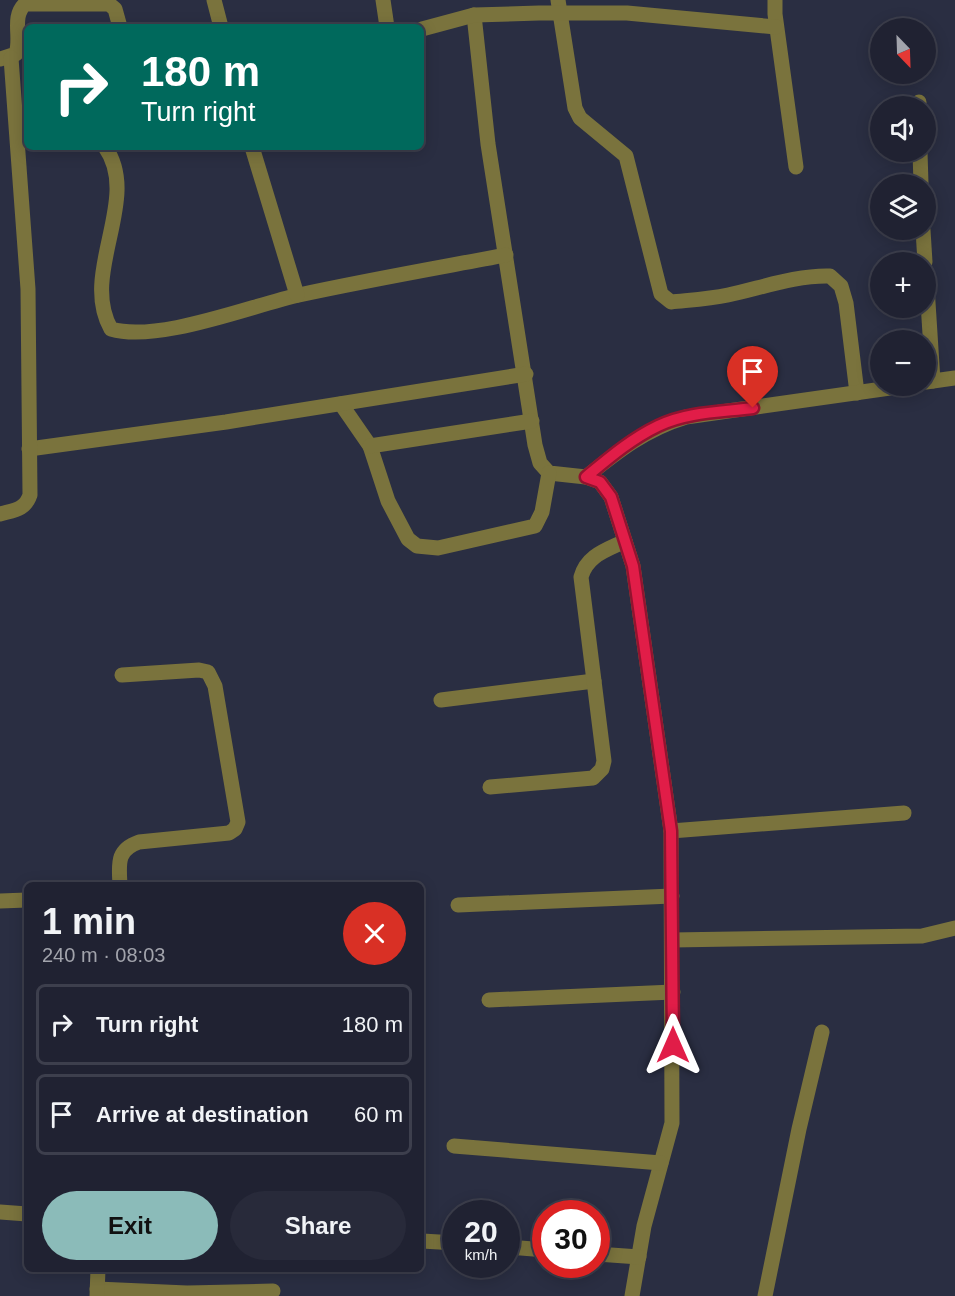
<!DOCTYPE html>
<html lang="en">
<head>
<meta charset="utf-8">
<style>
  body { margin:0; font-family:Arial,sans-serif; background:#282a3a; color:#f1f3f6; height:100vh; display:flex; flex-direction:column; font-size:22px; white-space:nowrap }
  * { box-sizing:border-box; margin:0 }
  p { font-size:20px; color:#a2a4ac }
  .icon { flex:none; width:33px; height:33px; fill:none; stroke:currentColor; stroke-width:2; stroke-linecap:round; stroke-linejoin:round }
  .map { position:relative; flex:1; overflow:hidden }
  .side { position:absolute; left:24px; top:882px; width:400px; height:390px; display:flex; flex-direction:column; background:#202232; border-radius:9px; box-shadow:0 3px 15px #0003,0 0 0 2px #3d3f4d }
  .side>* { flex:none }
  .top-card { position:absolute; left:24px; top:24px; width:400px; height:126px; border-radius:9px; box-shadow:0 3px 15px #0003,0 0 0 2px #3d3f4d; background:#00695c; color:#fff; overflow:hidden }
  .needle { width:39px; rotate:157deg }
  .tools { position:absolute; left:870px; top:18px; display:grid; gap:12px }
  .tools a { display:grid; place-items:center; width:66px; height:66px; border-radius:50%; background:#202232; box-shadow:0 3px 15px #0003,0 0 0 2px #3d3f4d; font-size:30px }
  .speed { position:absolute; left:442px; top:1200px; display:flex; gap:12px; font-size:30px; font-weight:700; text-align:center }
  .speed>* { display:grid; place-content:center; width:78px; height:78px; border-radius:50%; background:#202232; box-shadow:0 3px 15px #0003,0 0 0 2px #3d3f4d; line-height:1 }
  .speed small { font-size:15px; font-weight:400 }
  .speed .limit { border:9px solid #d22; background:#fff; color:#111 }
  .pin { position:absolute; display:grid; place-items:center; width:51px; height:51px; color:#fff; margin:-62px -26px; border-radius:50% 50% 50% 0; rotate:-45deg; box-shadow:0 0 6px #0007 }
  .pin .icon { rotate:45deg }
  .me { position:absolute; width:66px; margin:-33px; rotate:0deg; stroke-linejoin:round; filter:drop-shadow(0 0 4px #0008) }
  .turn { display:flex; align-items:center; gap:21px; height:126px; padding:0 18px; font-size:27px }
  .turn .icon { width:78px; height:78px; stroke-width:2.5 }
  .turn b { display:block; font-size:42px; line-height:51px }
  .round { display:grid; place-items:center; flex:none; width:63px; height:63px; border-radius:32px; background:#282a3a }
  .head { display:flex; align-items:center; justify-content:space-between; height:102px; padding:0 18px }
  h1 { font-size:36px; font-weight:800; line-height:45px }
  .action { display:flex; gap:12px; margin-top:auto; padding:12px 18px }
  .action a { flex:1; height:69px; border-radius:36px; background:#8bbbb9; color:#111; font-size:24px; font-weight:800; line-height:69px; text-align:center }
  .action a+a { background:#282a3a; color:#f1f3f6 }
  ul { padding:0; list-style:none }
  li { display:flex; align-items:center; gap:18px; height:81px; margin:0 12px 9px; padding:0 6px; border:3px solid #3d3f4d; border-radius:9px }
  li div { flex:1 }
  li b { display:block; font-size:22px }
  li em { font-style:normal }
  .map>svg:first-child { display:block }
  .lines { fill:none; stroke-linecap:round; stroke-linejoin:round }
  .minor { stroke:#7a733d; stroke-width:15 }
  .route-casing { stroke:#92132f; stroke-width:15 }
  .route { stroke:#e11d48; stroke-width:10 }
</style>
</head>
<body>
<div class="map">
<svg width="955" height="1296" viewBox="0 0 955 1296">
  <rect width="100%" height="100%" fill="#2a2e42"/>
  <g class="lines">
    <g class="minor">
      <path d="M214,0L221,27"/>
      <path d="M383,0L387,27"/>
      <path d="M558,0L575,108L580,118L626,156L661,294L671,302C690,300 709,299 728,295C761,288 796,275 830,276L841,286L846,303L857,393"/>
      <path d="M775,0V14L796,167"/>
      <path d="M474,15L488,144L535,445L540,463L549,473L586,477L600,482L611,497L633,566L671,831L672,1123L644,1226L632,1296"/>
      <path d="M422,29L474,15L539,13H627L776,27"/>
      <path d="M0,59L16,54C22,37 11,17 25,4H109L115,9L120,27"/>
      <path d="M919,102V106"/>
      <path d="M105,147C142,199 79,273 111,329C158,343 250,306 299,295C368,280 437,268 506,255"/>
      <path d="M252,147L297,295"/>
      <path d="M920,152L921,184"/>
      <path d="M923,230L925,262"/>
      <path d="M926,271L933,381"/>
      <path d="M926,382L955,378"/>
      <path d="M341,404L370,446L388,501L408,539L417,546L438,548L535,526L542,512L549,473"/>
      <path d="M370,446L532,421"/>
      <path d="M29,449L226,422L526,374"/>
      <path d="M586,477C618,451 646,429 686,417L904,386"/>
      <path d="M0,514C14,510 25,510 30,495L28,289L11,58"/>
      <path d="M441,700L594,681"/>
      <path d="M490,787L593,778L602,769L604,761L581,577C587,555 607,550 625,541"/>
      <path d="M671,831L904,813"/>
      <path d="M120,885C119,864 116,850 139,842L229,833L235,829L238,822L215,686L208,672L199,670L122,675"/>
      <path d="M0,901L27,900"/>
      <path d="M458,905L672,896"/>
      <path d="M672,940L922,936L955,928"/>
      <path d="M489,1000L673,992"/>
      <path d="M454,1146L661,1163"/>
      <path d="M0,1212L27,1214"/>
      <path d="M422,1241L456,1243"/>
      <path d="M507,1247L546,1250"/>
      <path d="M597,1254L639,1257"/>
      <path d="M97,1289L187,1293L273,1291"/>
      <path d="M97,1296L98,1269"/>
      <path d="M765,1296L799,1129L822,1032"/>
    </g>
  </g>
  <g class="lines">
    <defs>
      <path id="route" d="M673,1045L671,831L633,566L611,497L600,482L586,477C609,458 631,439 658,426C686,412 722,412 753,408"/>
    </defs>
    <use href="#route" class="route-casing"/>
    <use href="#route" class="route"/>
  </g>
</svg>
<div class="tools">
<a><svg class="needle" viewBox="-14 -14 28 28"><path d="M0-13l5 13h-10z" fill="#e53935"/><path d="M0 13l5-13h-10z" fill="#a2a4ac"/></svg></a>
<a><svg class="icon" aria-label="sound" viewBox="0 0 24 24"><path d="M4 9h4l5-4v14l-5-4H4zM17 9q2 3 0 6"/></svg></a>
<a><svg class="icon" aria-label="layers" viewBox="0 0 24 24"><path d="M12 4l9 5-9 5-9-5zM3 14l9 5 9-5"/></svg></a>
<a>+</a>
<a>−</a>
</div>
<div class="speed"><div>20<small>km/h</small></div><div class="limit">30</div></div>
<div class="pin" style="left:753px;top:408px;background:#d93025"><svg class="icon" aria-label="arrive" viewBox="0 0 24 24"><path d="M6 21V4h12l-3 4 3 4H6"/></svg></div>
<svg class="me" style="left:673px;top:1045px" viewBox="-20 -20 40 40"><path d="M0-17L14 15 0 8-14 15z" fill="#e11d48" stroke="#fff" stroke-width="4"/></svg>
<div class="top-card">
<div class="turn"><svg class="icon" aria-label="right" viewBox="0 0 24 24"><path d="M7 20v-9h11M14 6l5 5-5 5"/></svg><div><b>180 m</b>Turn right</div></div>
</div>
<section class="side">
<div class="head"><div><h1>1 min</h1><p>240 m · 08:03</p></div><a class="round" style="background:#d93025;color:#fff"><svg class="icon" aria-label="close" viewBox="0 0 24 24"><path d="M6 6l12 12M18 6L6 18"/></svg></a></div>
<ul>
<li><svg class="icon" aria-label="right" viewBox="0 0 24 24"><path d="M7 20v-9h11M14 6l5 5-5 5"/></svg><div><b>Turn right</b></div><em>180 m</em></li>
<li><svg class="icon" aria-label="arrive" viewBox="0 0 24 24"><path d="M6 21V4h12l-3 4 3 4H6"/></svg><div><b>Arrive at destination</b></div><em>60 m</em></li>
</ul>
<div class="action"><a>Exit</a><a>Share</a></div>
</section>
</div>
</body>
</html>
